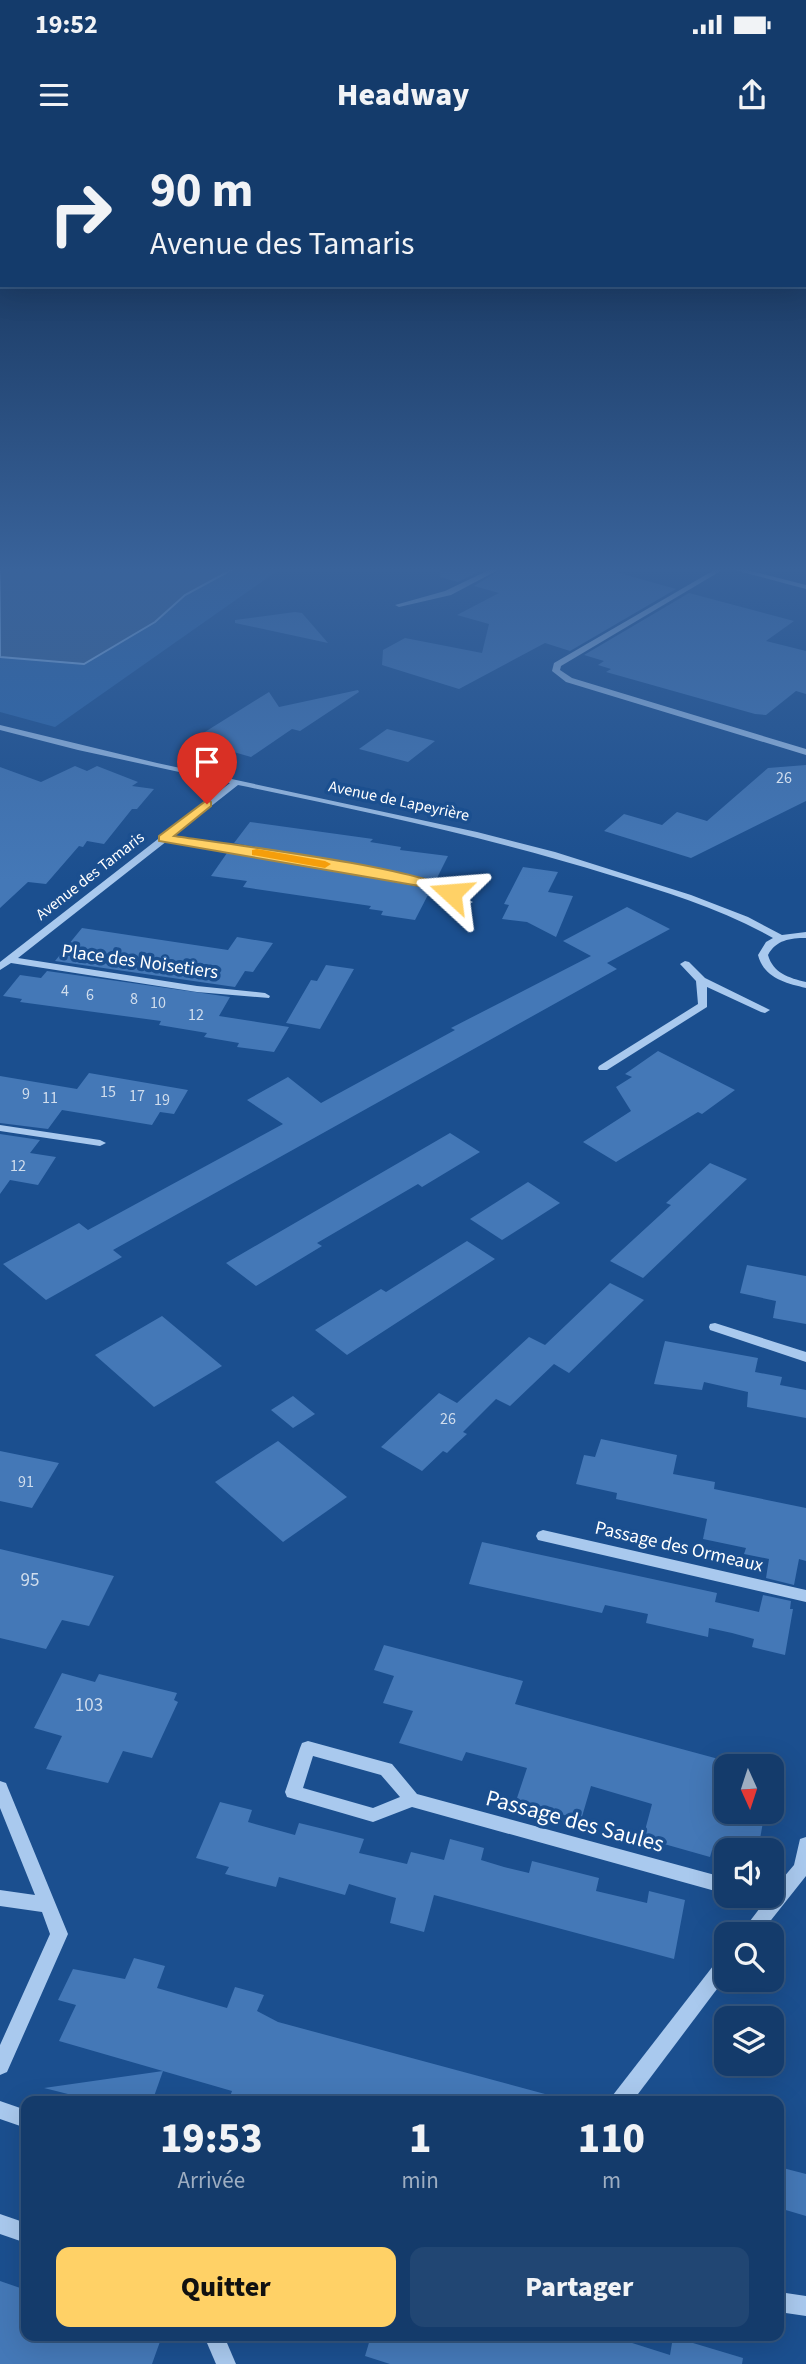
<!DOCTYPE html>
<html lang="fr">
<head>
<meta charset="utf-8">
<style>
  body { margin:0; font-family:"Source Sans 3",sans-serif; background:#214673; color:#f1f3f6; height:100vh; display:flex; flex-direction:column; font-size:26px; white-space:nowrap }
  * { box-sizing:border-box; margin:0 }
  p { font-size:23px; color:#9dadc1 }
  .icon { flex:none; width:38px; height:38px; fill:none; stroke:currentColor; stroke-width:2; stroke-linecap:round; stroke-linejoin:round }
  .map { position:relative; flex:1; overflow:hidden }
  .drawer { position:absolute; left:21px; top:1956px; width:763px; height:245px; display:flex; flex-direction:column; background:#143b6b; border-radius:14px; box-shadow:0 7px 28px #0002,0 0 0 2px #33557e }
  .drawer>* { flex:none }
  .hud { position:absolute; left:0px; top:0px; width:807px; height:147px; box-shadow:0 7px 28px #0002,0 0 0 2px #33557e; background:#143b6b; color:#f1f3f6; overflow:hidden }
  .needle { width:46px; rotate:177deg }
  .tools { position:absolute; left:714px; top:1614px; display:grid; gap:14px }
  .tools a { display:grid; place-items:center; width:70px; height:70px; border-radius:14px; background:#143b6b; box-shadow:0 7px 28px #0002,0 0 0 2px #33557e; font-size:35px }
  .pin { position:absolute; display:grid; place-items:center; width:60px; height:60px; color:#fff; margin:-72px -30px; border-radius:50% 50% 50% 0; rotate:-45deg; box-shadow:0 0 7px #0007 }
  .pin .icon { rotate:45deg }
  .me { position:absolute; width:77px; margin:-38px; rotate:289deg; stroke-linejoin:round; filter:drop-shadow(0 0 5px #0008) }
  .turn { display:flex; align-items:center; gap:24px; height:147px; padding:0 35px; font-size:32px }
  .turn .icon { width:91px; height:91px; stroke-width:2.5 }
  .turn b { display:block; font-size:49px; line-height:60px }
  .eta { display:flex; justify-content:space-evenly; align-items:center; height:119px; text-align:center }
  .eta b { font-size:42px; font-weight:800; line-height:49px }
  .button { display:flex; gap:14px; margin-top:auto; padding:14px 35px }
  .button a { flex:1; height:80px; border-radius:14px; background:#ffd166; color:#111; font-size:28px; font-weight:800; line-height:80px; text-align:center }
  .button a+a { background:#214673; color:#f1f3f6 }
  .status { display:flex; justify-content:space-between; align-items:center; height:49px; padding:0 35px; background:#143b6b; direction:ltr }
  .status svg { height:19px; fill:currentColor }
  header { display:flex; justify-content:space-between; align-items:center; height:91px; padding:0 35px; background:#143b6b; font-size:32px; font-weight:800 }
  .map>svg:first-child { display:block }
  .green { fill:#2e69ad }
  .water { fill:#3c6290; stroke:#9cc4f0; stroke-width:2 }
  .building { fill:#4478b7 }
  .lines { fill:none; stroke-linecap:round; stroke-linejoin:round }
  .minor { fill:#a9c9ee; fill-rule:evenodd }
  .route { fill:#ffd166; stroke:#a68842; stroke-width:2 }
  .slow { fill:#f59e0b }
  .labels { text-anchor:middle; dominant-baseline:central; stroke-width:7; stroke-linejoin:round; paint-order:stroke }
  .number-label { font-size:16px; fill:#d0dded }
  .far-street-label { font-size:16px; fill:#fff; stroke:#1b4f8f }
  .street-label { font-size:19px; fill:#fff; stroke:#1b4f8f }
  .near-number-label { font-size:19px; fill:#d0dded }
  .near-street-label { font-size:23px; fill:#fff; stroke:#1b4f8f }
</style>
</head>
<body>
<div class="status"><b>19:52</b><svg viewBox="0 0 49 12"><path d="M0 12V9h3v3zM5 12V6h3v6zM10 12V3h3v9zM15 12V0h3v12zM26 1h20v11H26zM47 4h2v5h-2z"/></svg></div>
<header><svg class="icon" aria-label="menu" viewBox="0 0 24 24"><path d="M4 6h16M4 12h16M4 18h16"/></svg>Headway<svg class="icon" aria-label="share" viewBox="0 0 24 24"><path d="M12 15V3M7 8l5-5 5 5M5 13v7h14v-7"/></svg></header>
<div class="map">
<svg width="806" height="2224" viewBox="0 0 806 2224">
  <rect width="100%" height="100%" fill="#1b4f8f"/>
  <path class="green" d="M0,429H280L55,587L0,572Z"/>
  <path class="water" d="M0,429H233L185,455L155,482L84,524L0,517Z"/>
  <g class="building">
    <path d="M441,429H484L458,442L440,437Z"/>
    <path d="M502,429H605L676,449L570,511L545,503L459,549L382,525L383,510L405,498L482,513L489,484L457,475L499,453L474,446Z"/>
    <path d="M689,453L794,481L766,501L806,511V554L796,551L766,575L755,574L606,532L611,529L598,525L604,521L584,515Z"/>
    <path d="M295,472L302,473L328,503L235,483V480Z"/>
    <path d="M358,550L359,552L300,591L292,589L251,617L192,600L269,552L279,567Z"/>
    <path d="M387,589L435,601L408,622L359,609Z"/>
    <path d="M806,625V661L691,718L604,691L624,674L662,685L677,672L707,681L768,628Z"/>
    <path d="M75,626L87,631L97,626L138,642L132,646L154,649L137,669H132L104,704L87,701L83,707L79,706L46,744L28,742L0,768V627L41,642Z"/>
    <path d="M250,682L373,699L370,702L401,707L400,710L448,716L436,740L234,703Z"/>
    <path d="M227,713L302,725L431,749L415,780L381,775L383,771L369,769L371,766L243,747L247,741L211,736Z"/>
    <path d="M523,727L558,732L548,752L573,756L556,797L527,782L502,779L509,765L504,764Z"/>
    <path d="M627,767L670,789L607,823L617,829L113,1110L122,1117L46,1160L3,1124L79,1083L88,1090L283,984L247,960L288,937L321,963L455,890L451,888L591,816L563,801Z"/>
    <path d="M82,788L228,810L237,797L273,803L253,832L245,831L235,847L55,821Z"/>
    <path d="M326,825L354,829L320,889L286,883L311,840L317,841Z"/>
    <path d="M47,831L230,857L219,876L289,887L274,912L237,907L239,903L204,897L207,893L159,885L161,881L20,862L22,859L3,856L20,835L41,838Z"/>
    <path d="M658,911L735,950L702,974L698,972L616,1022L583,1002L631,971L616,947L632,937L625,934Z"/>
    <path d="M89,933L188,950L174,974L160,972L152,985L62,970L48,989L0,983V936L77,949Z"/>
    <path d="M450,993L480,1012L422,1047L418,1044L317,1103L322,1106L256,1146L226,1123Z"/>
    <path d="M0,994L40,1000L30,1013L56,1017L38,1045L10,1040L0,1054Z"/>
    <path d="M710,1023L747,1039L643,1138L610,1121L671,1065L666,1063Z"/>
    <path d="M528,1042L560,1063L502,1100L470,1079Z"/>
    <path d="M467,1101L495,1119L347,1215L315,1190L381,1149L386,1152Z"/>
    <path d="M747,1125L806,1136V1184L773,1178L776,1161L740,1153Z"/>
    <path d="M610,1143L644,1160L569,1233L554,1224L510,1266L496,1259L463,1292L467,1294L455,1305L447,1313L443,1311L422,1331L381,1307L439,1253L457,1263L529,1197L545,1205Z"/>
    <path d="M162,1176L222,1226L154,1267L95,1215Z"/>
    <path d="M665,1201L758,1218L755,1232L782,1237L780,1245L806,1250V1278L747,1267L748,1252L704,1242L702,1250L654,1244Z"/>
    <path d="M293,1256L315,1274L293,1288L271,1270Z"/>
    <path d="M601,1299L677,1315L673,1334L715,1342L714,1349L806,1368V1421L799,1419L794,1445L766,1438L769,1419L744,1414L746,1408L703,1399L707,1379L616,1359L617,1353L576,1344L584,1315L595,1317Z"/>
    <path d="M278,1301L347,1357L283,1402L215,1342Z"/>
    <path d="M0,1311L59,1323L32,1368L0,1361Z"/>
    <path d="M482,1402L717,1453L715,1462L759,1472L763,1455L791,1461L790,1469H793L785,1515L752,1507L754,1499L732,1493L709,1488L708,1497L646,1483L648,1474L605,1465L602,1473L469,1444Z"/>
    <path d="M0,1409L114,1436L89,1486L62,1480L46,1509L0,1498Z"/>
    <path d="M384,1505L523,1541L515,1564L726,1621V1671H765L758,1710H712L710,1717L643,1698L652,1664L591,1646L581,1680L516,1661L527,1628L466,1612L462,1621L399,1603L413,1571L383,1563L394,1536L374,1530Z"/>
    <path d="M62,1533L95,1542L99,1534L177,1553L174,1560L178,1562L152,1618L123,1611L108,1643L46,1629L62,1596L34,1588Z"/>
    <path d="M220,1662L252,1670L248,1682L295,1695L299,1683L332,1691L364,1699L359,1713L407,1724L411,1712L444,1720L450,1699L484,1708L481,1720L504,1727L529,1733L532,1721L599,1738L596,1751L647,1763L649,1751L685,1760L674,1819L434,1755L424,1792L390,1783L396,1758L372,1751L349,1744L345,1755L279,1737L276,1747L225,1734L229,1727L196,1718Z"/>
    <path d="M134,1818L165,1826L157,1848L227,1868L235,1847L264,1855L257,1871L278,1882L545,1954L544,1962H228L232,1951L59,1901L76,1865L58,1860L73,1829L125,1839Z"/>
    <path d="M163,1931L152,1962H100L44,1948Z"/>
    <path d="M779,2027L806,2034V2076L779,2068Z"/>
    <path d="M0,2141L26,2150V2196H162L152,2224H0Z"/>
    <path d="M371,2196H610L670,2215L673,2197L743,2218L742,2224H390L365,2216Z"/>
  </g>
  <g class="lines">
    <g class="minor">
      <path d="M491,429H500L451,455L399,467L395,465L445,451Z"/>
      <path d="M716,429H724L561,526L560,530L572,538L806,609V615L566,542L552,531L554,523Z"/>
      <path d="M731,429H743L806,445V449Z"/>
      <path d="M0,585L157,623L477,692L555,712L691,755L748,777L782,795L806,792V798C790,798 776,800 768,815C773,833 789,838 806,842V848C785,843 764,838 758,815L766,802L773,798C722,769 666,752 610,735C488,697 363,671 238,645L172,697L302,716L435,742L473,762L468,765L465,764L432,747L302,722L167,701L18,818L197,846L265,853L270,856L269,858L197,852L11,823L0,830V822L230,643L78,610L0,590Z"/>
      <path d="M685,821L689,822L705,838L770,870L765,873L761,872L707,847V867L607,930H599L598,928L599,926L698,864L696,841L680,824Z"/>
      <path d="M0,985L100,1000L106,1003L100,1006L0,991Z"/>
      <path d="M715,1183L806,1212V1222L710,1190L709,1187L710,1184Z"/>
      <path d="M543,1390L806,1450V1462L538,1400L536,1396L538,1392Z"/>
      <path d="M308,1601L392,1624L417,1654L726,1738V1754L412,1667L373,1682L287,1657L285,1652L300,1608L302,1603ZM313,1616L381,1635L400,1657L373,1668L303,1648Z"/>
      <path d="M0,1641L6,1643L8,1648L68,1794L7,1932L0,1935V1905L50,1794L42,1772L0,1766V1750L35,1755L0,1668Z"/>
      <path d="M806,1697V1736L760,1794H740L763,1764L753,1761L751,1755H772V1751L794,1725L800,1699Z"/>
      <path d="M726,1815V1837L632,1962H611L613,1955L720,1817Z"/>
      <path d="M0,1961L26,1970V1988L0,1979Z"/>
      <path d="M0,2074L26,2083V2103L0,2094Z"/>
      <path d="M779,2152L806,2156V2176L779,2172Z"/>
      <path d="M204,2196H224L236,2224H216Z"/>
    </g>
  </g>
  <linearGradient id="sky" x2="0" y2="1"><stop stop-color="#0f2b4f"/><stop offset="0.58" stop-color="#39639b"/><stop offset="1" stop-color="#39639b" stop-opacity="0"/></linearGradient>
  <rect width="806" height="741" fill="url(#sky)"/>
  <path class="route" d="M207,660L211,662V666L174,696C220,703 433,729 457,753L451,757L431,748L159,701V696Z"/>
  <path class="slow" d="M257,709L325,721L331,724L325,728L252,715V710Z"/>
  <g class="labels">
    <g class="number-label">
      <text x="784" y="638">26</text>
      <text x="65" y="851">4</text>
      <text x="90" y="855">6</text>
      <text x="134" y="859">8</text>
      <text x="158" y="863">10</text>
      <text x="196" y="875">12</text>
      <text x="108" y="952">15</text>
      <text x="26" y="954">9</text>
      <text x="137" y="956">17</text>
      <text x="50" y="958">11</text>
      <text x="162" y="960">19</text>
      <text x="18" y="1026">12</text>
      <text x="448" y="1279">26</text>
      <text x="26" y="1342">91</text>
    </g>
    <g class="far-street-label">
      <text transform="translate(399 661) rotate(12)">Avenue de Lapeyrière</text>
      <text transform="translate(90 736) rotate(-38)">Avenue des Tamaris</text>
    </g>
    <g class="street-label">
      <text transform="translate(140 822) rotate(8)">Place des Noisetiers</text>
      <text transform="translate(679 1407) rotate(13)">Passage des Ormeaux</text>
    </g>
    <g class="near-number-label">
      <text x="30" y="1440">95</text>
      <text x="89" y="1565">103</text>
    </g>
    <g class="near-street-label">
      <text transform="translate(575 1681) rotate(15)">Passage des Saules</text>
    </g>
  </g>
</svg>
<div class="tools">
<a><svg class="needle" viewBox="-14 -14 28 28"><path d="M0-13l5 13h-10z" fill="#e53935"/><path d="M0 13l5-13h-10z" fill="#9dadc1"/></svg></a>
<a><svg class="icon" aria-label="sound" viewBox="0 0 24 24"><path d="M4 9h4l5-4v14l-5-4H4zM17 9q2 3 0 6"/></svg></a>
<a><svg class="icon" aria-label="search" viewBox="0 0 24 24"><circle cx="10" cy="10" r="6"/><path d="M15 15l6 6"/></svg></a>
<a><svg class="icon" aria-label="layers" viewBox="0 0 24 24"><path d="M12 4l9 5-9 5-9-5zM3 14l9 5 9-5"/></svg></a>
</div>
<div class="pin" style="left:207px;top:664px;background:#d93025"><svg class="icon" aria-label="arrive" viewBox="0 0 24 24"><path d="M6 21V4h12l-3 4 3 4H6"/></svg></div>
<svg class="me" style="left:451px;top:753px" viewBox="-20 -20 40 40"><path d="M0-17L14 15 0 8-14 15z" fill="#ffd166" stroke="#fff" stroke-width="4"/></svg>
<div class="hud">
<div class="turn"><svg class="icon" aria-label="right" viewBox="0 0 24 24"><path d="M7 20v-9h11M14 6l5 5-5 5"/></svg><div><b>90 m</b>Avenue des Tamaris</div></div>
</div>
<section class="drawer">
<div class="eta">
<div><b>19:53</b><p>Arrivée</p></div>
<div><b>1</b><p>min</p></div>
<div><b>110</b><p>m</p></div>
</div>
<div class="button"><a>Quitter</a><a>Partager</a></div>
</section>
</div>
</body>
</html>
